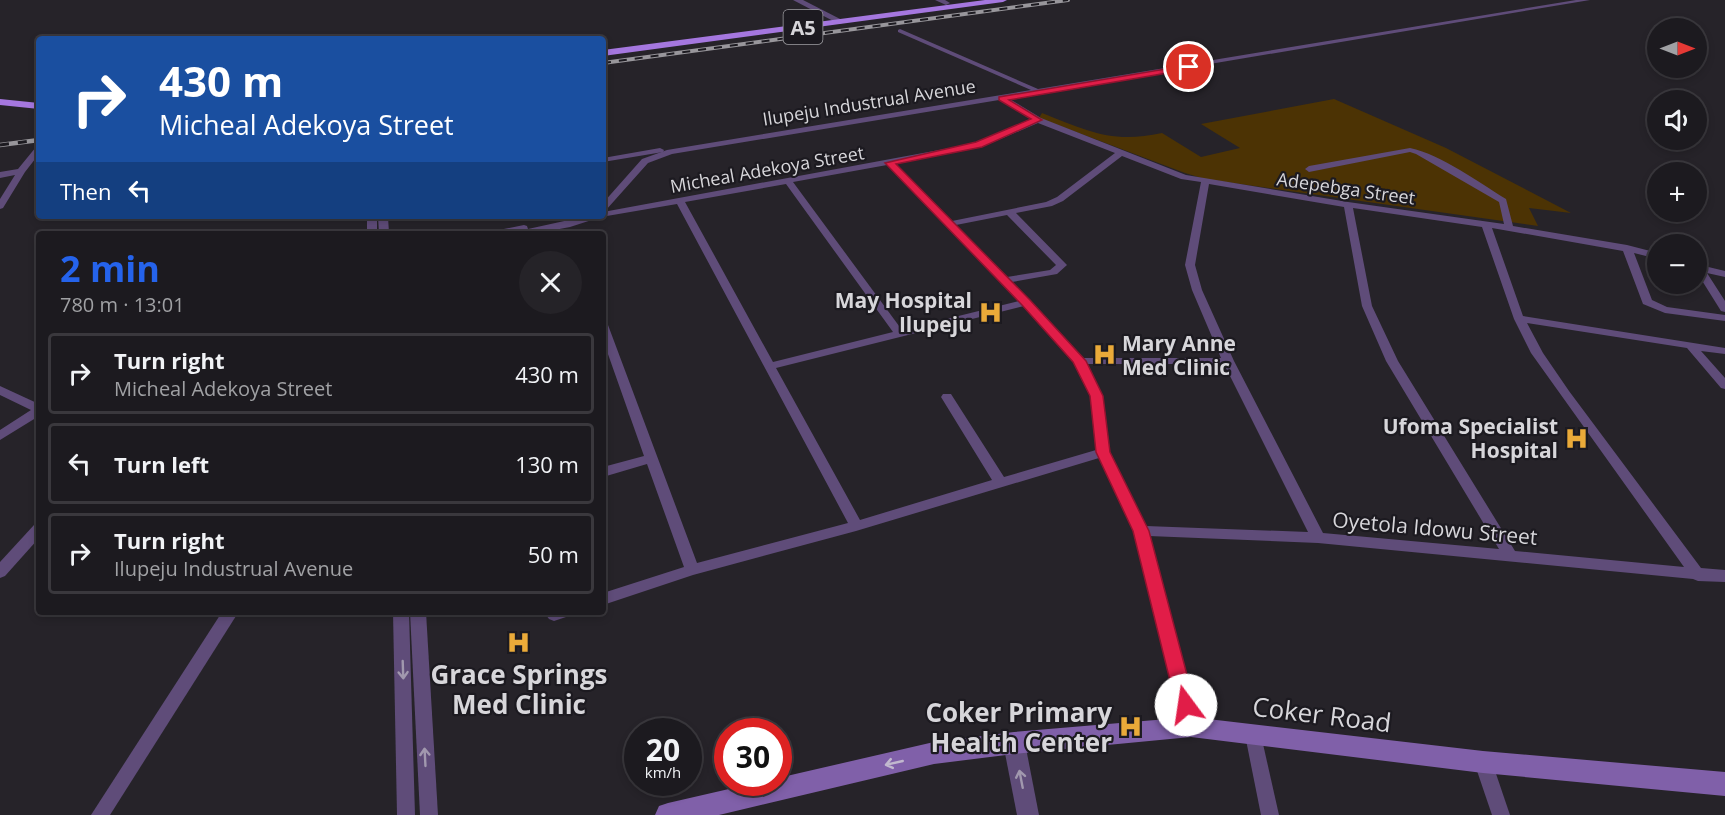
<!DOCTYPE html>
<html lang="en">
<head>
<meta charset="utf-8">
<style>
  body { margin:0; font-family:"Open Sans",sans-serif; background:#252328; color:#f1f3f6; height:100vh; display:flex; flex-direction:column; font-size:22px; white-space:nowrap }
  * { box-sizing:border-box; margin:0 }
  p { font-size:20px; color:#a0a1a4 }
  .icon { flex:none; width:33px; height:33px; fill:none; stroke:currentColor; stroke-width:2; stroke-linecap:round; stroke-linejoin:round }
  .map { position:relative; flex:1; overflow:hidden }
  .drawer { position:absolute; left:36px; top:231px; width:570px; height:384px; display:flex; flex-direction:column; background:#1c1a1f; border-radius:6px; box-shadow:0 3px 9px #0003,0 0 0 2px #3a383d }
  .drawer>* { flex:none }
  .top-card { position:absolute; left:36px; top:36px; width:570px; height:183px; border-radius:6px; box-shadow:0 3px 9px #0003,0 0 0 2px #3a383d; background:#1a4fa0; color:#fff; overflow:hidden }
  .needle { width:39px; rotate:90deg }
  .buttons { position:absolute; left:1647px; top:18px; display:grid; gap:12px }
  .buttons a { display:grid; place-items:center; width:60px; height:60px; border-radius:50%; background:#1c1a1f; box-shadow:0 3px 9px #0003,0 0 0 2px #3a383d; font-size:30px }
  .speed { position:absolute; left:624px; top:718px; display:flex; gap:12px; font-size:30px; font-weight:700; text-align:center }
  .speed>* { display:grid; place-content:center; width:78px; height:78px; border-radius:50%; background:#1c1a1f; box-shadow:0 3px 9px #0003,0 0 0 2px #3a383d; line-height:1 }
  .speed small { font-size:15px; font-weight:400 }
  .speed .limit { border:9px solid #d22; background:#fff; color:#111 }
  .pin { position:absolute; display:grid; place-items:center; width:51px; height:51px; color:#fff; margin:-26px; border:3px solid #fff; border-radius:50%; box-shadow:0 2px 6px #0007 }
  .me { position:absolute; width:66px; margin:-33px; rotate:346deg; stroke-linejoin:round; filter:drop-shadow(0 0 4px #0008) }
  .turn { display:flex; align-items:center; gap:21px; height:126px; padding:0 24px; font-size:27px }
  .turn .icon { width:78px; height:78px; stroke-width:2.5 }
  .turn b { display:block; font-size:42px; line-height:51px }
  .then { display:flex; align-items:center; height:57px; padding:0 24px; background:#0003; gap:12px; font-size:22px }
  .round { display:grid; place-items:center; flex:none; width:63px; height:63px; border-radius:32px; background:#252328 }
  .head { display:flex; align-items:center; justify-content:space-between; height:102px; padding:0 24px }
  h1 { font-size:36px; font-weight:700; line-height:45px; color:#2563eb }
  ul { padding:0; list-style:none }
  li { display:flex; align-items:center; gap:18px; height:81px; margin:0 12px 9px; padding:0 12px; border:3px solid #3a383d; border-radius:6px }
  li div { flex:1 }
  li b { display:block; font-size:22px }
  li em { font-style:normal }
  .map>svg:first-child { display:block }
  .green { fill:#4c3304 }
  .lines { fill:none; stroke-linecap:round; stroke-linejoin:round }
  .minor { fill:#5f4c79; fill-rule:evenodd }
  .tertiary { fill:#5f4c79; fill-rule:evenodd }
  .secondary { fill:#8060a9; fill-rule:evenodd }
  .trunk { fill:#a577df; fill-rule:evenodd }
  .rail-far1-casing { stroke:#98969b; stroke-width:4 }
  .rail-casing { stroke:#98969b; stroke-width:4.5 }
  .rail-far1 { stroke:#1c1a20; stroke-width:2; stroke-dasharray:8; stroke-linecap:butt }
  .rail { stroke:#1c1a20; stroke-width:3; stroke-dasharray:9; stroke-linecap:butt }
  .oneway { stroke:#a198ae }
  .oneway2 { stroke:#c1b8ce }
  .route { fill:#e11d48; stroke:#92132f; stroke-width:1.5 }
  .labels { text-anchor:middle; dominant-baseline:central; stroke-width:4.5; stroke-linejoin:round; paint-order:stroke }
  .far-street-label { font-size:18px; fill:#d7d6da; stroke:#1c1a20 }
  .shield { fill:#1c1a20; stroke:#9f9ea2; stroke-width:1.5 }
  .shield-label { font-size:20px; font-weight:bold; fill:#d7d6da }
  .poi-label { font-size:21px; font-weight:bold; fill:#d7d6da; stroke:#1c1a20; text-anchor:end }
  .street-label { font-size:21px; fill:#d7d6da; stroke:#1c1a20 }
  .near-poi-label { font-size:26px; font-weight:bold; fill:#d7d6da; stroke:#1c1a20 }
  .near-street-label { font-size:26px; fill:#d7d6da; stroke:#1c1a20 }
</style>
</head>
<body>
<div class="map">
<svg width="1725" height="815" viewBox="0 0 1725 815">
  <rect width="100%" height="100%" fill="#262329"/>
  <path class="green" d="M1334,99L1446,148L1571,213L1529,208L1538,226L1205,179L1185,173L1039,118L1042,113C1088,131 1112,144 1162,133L1201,157L1240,148L1201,124Z"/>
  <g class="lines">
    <g class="minor">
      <path d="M1576,0H1590L1008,98L1041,118L1186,175L1348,202L1504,224L1499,202L1416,154L1410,152L1309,172L1305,169L1309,166L1410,148C1442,155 1478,182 1506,199L1513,226L1627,245L1658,253V259L1634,253L1652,300L1667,307L1725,315V321L1665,313L1643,304L1623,251L1492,228L1523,316L1725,348V354L1701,351L1725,378V389L1721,388L1687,348L1527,323L1543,353L1569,391L1701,568L1725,570V582L1698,581L1693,579L1318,543L1149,536L1199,727L1197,732L1191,735L1185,732L1183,727L1134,531L1099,458L856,531L693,575L603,605V593L684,567L647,464L603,477V467L644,456L603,340V322L608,325L697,563L848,523L677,204L601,217L570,227L533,234H487L489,232L524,225L527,226L528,229L587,216H603V212L977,143L1032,120L999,100L672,154L648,163L606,210L603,211V203L642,159L667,150L1031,90L898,32V30L900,29L1038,89ZM1038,123L1115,153L1057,197L1046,202L952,221L895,163L982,147ZM1122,156L1181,179L1201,182L1185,265L1192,290L1221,358H1082L1012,282L1057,274L1067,265L1016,213L1052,206L1063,201ZM887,165L1019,301L902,330L793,182ZM786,184L893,332L773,362L685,202ZM1209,184L1344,207L1362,306L1386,361L1499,549L1323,533L1234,361L1202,290L1195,265ZM1353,208L1482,227L1514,319L1531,353L1684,567L1515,551L1398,361L1372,306ZM1007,215L1056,265L1050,270L1007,277L956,225ZM1024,306L1074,362L1091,396L1096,450L1004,477L951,394H943L941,397L992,480L860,520L776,368ZM1086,364H1224L1308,532L1146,526L1109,452L1103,396Z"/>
      <path d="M36,147H39V154L25,172L3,208L0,209V199L15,175L0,178V172L18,169Z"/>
      <path d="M660,148L664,150L663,152L603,162V158Z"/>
      <rect x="367" y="216" width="10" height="18"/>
      <path d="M378,216H388L389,234H379Z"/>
      <path d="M1696,264L1725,271V277L1707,273L1725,301V312L1721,311L1696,271Z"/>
      <path d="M0,386L39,404V416L0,440V430L31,410L0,395Z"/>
      <path d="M39,524V538L5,576L0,578V562L34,525Z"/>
      <path d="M222,612H234L236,616L110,815H91Z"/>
      <path d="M393,612H409L415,815H397Z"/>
      <path d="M410,612H426L438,815H420Z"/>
      <path d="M548,612H572L569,616L554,621L549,619L546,615Z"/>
      <path d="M1253,727L1259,730L1261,735L1279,815H1261L1245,735L1247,730Z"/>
      <path d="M1483,754L1489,756L1492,762L1510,815H1492L1474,762L1477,756Z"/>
    </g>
    <g class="tertiary">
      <path d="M793,0H803L846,22L839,24Z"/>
      <path d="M935,0H945L950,3L946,5Z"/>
      <path d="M1014,733L1022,736L1025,743L1039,815H1017L1003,743L1006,736Z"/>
    </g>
    <path class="secondary" d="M1191,717L1483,751L1725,772V796L1483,773L1191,737L1014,754L934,764L719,815H655L659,806L668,803L755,783H778V778L934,742L1014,732Z"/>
    <g class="trunk">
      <path d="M985,0H1007L1003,2L603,56V50Z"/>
      <path d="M0,99L39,103V109L0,105Z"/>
    </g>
    <defs>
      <path id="rail-far1" d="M603,63L1068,0"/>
      <path id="rail" d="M0,145L39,140"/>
    </defs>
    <use href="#rail-far1" class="rail-far1-casing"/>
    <use href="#rail" class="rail-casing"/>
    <use href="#rail-far1" class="rail-far1"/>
    <use href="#rail" class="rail"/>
  </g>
  <defs><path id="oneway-shaft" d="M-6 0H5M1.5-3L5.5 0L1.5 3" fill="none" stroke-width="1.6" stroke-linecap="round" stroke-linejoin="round" transform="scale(1.5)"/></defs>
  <g class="oneway">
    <use href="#oneway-shaft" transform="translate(403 670) rotate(88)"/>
    <use href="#oneway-shaft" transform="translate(425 757) rotate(-93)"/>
    <use href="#oneway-shaft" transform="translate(1021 779) rotate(-101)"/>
  </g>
  <use class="oneway2" href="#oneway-shaft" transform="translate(894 763) rotate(167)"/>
  <path class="route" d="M1189,65H1191V69L1009,100L1042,120L982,147L896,164L1030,300L1086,361L1103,396L1110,452L1149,531L1195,705L1192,711L1186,714L1179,711L1176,705L1133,531L1096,452L1090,396L1073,362L1022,305L885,163L976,142L1031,119L999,100V97Z"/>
  <defs>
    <symbol id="hospital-bare" viewBox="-9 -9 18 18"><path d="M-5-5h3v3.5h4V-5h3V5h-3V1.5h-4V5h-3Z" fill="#eaaa39" stroke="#1c1a20" stroke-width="2.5" paint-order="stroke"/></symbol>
  </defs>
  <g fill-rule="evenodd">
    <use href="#hospital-bare" x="974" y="296" width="33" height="33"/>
    <use href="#hospital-bare" x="1088" y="338" width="33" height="33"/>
    <use href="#hospital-bare" x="1560" y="422" width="33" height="33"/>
    <use href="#hospital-bare" x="502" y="626" width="33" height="33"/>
    <use href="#hospital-bare" x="1114" y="710" width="33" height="33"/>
  </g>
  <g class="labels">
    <g class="far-street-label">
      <text transform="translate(869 102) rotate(-9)">Ilupeju Industrual Avenue</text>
      <text transform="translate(767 169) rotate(-10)">Micheal Adekoya Street</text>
      <text transform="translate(1346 188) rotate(8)">Adepebga Street</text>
    </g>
    <rect class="shield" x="783.5" y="10" width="39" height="34" rx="4.5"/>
    <g class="shield-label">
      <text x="803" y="27">A5</text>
    </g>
    <g class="poi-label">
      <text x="972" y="300">May Hospital<tspan x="972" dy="24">Ilupeju</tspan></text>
      <text x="1122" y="343" text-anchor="start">Mary Anne<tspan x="1122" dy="24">Med Clinic</tspan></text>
      <text x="1558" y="426">Ufoma Specialist<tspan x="1558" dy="24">Hospital</tspan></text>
    </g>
    <g class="street-label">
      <text transform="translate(1435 528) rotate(5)">Oyetola Idowu Street</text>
    </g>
    <g class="near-poi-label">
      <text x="519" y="674">Grace Springs<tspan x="519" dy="30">Med Clinic</tspan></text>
      <text x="1112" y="712" text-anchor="end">Coker Primary<tspan x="1112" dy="30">Health Center</tspan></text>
    </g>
    <g class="near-street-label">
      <text transform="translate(1322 714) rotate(7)">Coker Road</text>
    </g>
  </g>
</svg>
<div class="buttons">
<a><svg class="needle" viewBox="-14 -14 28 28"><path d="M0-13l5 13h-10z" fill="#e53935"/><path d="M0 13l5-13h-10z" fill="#a0a1a4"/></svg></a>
<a><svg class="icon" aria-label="sound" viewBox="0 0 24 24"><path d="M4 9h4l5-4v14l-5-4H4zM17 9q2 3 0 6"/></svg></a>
<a>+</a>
<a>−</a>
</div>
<div class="speed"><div>20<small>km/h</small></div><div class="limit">30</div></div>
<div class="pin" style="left:1189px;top:67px;background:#d93025"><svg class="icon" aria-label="arrive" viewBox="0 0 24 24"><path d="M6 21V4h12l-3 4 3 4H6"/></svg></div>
<svg class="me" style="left:1186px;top:705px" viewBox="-20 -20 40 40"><circle r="19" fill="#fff"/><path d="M0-13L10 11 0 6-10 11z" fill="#e11d48"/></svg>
<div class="top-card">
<div class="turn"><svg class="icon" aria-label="right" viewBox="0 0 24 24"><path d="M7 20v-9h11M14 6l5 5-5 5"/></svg><div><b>430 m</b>Micheal Adekoya Street</div></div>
<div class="then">Then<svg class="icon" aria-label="left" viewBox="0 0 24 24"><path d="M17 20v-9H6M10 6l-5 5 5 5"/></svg></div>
</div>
<section class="drawer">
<div class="head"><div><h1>2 min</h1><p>780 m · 13:01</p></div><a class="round"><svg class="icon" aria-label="close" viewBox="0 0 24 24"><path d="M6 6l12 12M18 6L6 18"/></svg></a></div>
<ul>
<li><svg class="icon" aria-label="right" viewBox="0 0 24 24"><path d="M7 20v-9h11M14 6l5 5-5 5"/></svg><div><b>Turn right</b><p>Micheal Adekoya Street</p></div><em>430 m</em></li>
<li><svg class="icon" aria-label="left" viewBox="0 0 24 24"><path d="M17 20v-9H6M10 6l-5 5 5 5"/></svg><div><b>Turn left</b></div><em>130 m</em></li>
<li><svg class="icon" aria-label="right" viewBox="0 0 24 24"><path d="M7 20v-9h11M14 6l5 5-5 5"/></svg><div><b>Turn right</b><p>Ilupeju Industrual Avenue</p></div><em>50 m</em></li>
</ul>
</section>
</div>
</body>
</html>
